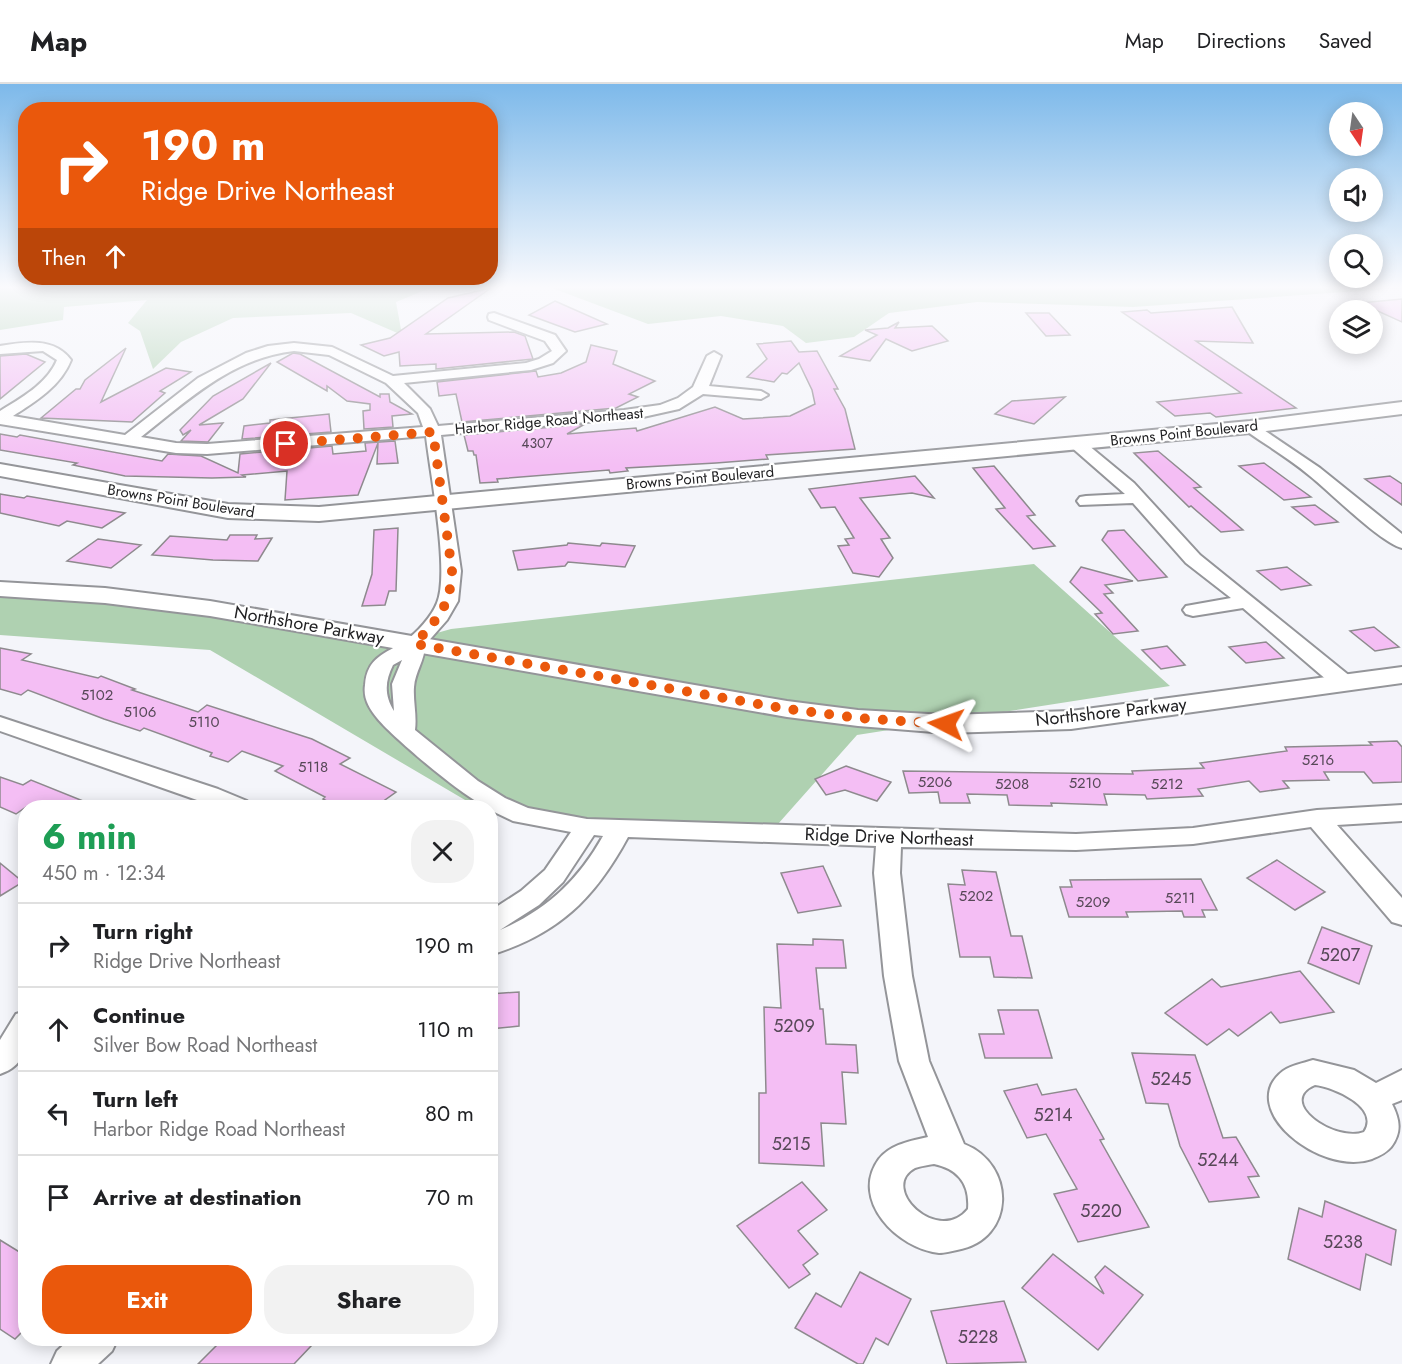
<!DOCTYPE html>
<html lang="en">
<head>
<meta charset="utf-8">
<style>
  body { margin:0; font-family:Jost,sans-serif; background:#f2f2f2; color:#202124; height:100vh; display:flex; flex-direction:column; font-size:22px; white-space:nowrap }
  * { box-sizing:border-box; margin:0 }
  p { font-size:20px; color:#757577 }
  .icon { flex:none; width:33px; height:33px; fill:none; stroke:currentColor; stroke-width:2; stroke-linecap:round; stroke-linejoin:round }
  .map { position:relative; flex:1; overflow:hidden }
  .details { position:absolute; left:18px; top:716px; width:480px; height:546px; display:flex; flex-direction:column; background:#fff; border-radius:24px; box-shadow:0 3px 15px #0003 }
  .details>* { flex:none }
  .hud { position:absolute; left:18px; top:18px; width:480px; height:183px; border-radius:24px; box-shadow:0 3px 15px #0003; background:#ea580c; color:#fff; overflow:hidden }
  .needle { width:39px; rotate:167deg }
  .buttons { position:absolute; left:1329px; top:18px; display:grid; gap:12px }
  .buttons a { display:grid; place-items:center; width:54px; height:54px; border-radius:50%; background:#fff; box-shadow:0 3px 15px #0003; font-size:30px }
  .pin { position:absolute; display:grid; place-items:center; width:51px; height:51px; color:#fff; margin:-26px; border:3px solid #fff; border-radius:50%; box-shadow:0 2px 6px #0007 }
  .me { position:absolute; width:66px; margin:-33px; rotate:274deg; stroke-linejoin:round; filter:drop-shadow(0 0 4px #0008) }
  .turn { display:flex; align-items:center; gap:21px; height:126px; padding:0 24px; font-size:27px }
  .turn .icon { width:78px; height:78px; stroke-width:2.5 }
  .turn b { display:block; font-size:42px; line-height:51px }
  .then { display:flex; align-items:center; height:57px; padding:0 24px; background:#0003; gap:12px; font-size:22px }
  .round { display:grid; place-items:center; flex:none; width:63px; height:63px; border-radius:24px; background:#f2f2f2 }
  .summary { display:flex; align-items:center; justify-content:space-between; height:102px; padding:0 24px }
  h1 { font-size:36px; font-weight:700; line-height:45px; color:#1e9e55 }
  .primary-button { display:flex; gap:12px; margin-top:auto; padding:12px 24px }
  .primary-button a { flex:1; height:69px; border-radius:24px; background:#ea580c; color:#fff; font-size:24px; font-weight:700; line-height:69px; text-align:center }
  .primary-button a+a { background:#f2f2f2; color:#202124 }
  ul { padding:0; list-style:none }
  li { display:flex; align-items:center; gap:18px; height:84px; padding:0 24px; border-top:2px solid #e0e0e0 }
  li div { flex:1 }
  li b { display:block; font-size:22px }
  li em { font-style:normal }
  header { display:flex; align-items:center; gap:36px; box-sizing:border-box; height:84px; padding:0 30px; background:#fff; border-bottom:2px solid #e0e0e0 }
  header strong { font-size:28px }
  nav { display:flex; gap:33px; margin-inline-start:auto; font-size:21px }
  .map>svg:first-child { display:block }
  .green { fill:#afd1b1 }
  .building { fill:#f4bef4; stroke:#8e8a8e; stroke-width:1.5 }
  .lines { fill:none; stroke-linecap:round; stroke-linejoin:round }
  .minor-casing { stroke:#949599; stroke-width:4 }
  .tertiary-casing { stroke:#949599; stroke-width:4 }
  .minor { fill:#fff; fill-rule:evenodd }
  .tertiary { fill:#fff; fill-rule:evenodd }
  .route { stroke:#ea580c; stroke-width:10; stroke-dasharray:0 18 }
  .labels { text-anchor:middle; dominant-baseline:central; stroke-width:4.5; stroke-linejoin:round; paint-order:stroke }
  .far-number-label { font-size:14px; fill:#564857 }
  .far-street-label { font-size:15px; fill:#212123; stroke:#fff }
  .number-label { font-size:15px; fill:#564857 }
  .street-label { font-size:18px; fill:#212123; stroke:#fff }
  .near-number-label { font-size:18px; fill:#564857 }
</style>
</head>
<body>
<header>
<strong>Map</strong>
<nav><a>Map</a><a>Directions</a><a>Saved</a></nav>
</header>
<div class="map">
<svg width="1402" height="1280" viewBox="0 0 1402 1280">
  <rect width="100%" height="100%" fill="#f4f5fa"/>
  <g class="green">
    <path d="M0,204H430L396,218L402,251L351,229L233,234L181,258L153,285L140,247L128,239L147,216L64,223L63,236L0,246Z"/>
    <path d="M552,204H1402L1133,223L977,218L889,229L854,253L806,259L783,242L721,232L648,240Z"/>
    <path d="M1034,480L1170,602L857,651L761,759L491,729L490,723H477L210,566L0,551V513L138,515L387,563L451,545Z"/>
  </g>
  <g class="building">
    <path d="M491,204L426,250L514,248L525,252L533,275L436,285V280L400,282L399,268L384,272L361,261L390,254L448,214Z"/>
    <path d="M1402,215V238L1360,219Z"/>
    <path d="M555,217L607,240L575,248L529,231Z"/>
    <path d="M1232,223L1253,259L1196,257L1296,324L1216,333L1210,329L1175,332L1157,318L1241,309L1122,228L1147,226L1151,229Z"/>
    <path d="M1026,229H1049L1070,251L1046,252Z"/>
    <path d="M899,238L895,244L932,242L948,257L912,267L886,255L870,277L840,272L877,251L865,246L888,244Z"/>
    <path d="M791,257L799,268L817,267L838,305H834L845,325L855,365L766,371L768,375L716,379L626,384L628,387L610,389L609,386L497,395L498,398L480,399L476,371H474L473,367H468L464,351L585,340L567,350L636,344L637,347L715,323L743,335L790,332L815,320L812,306L799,279L787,290L782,289L774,298L747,293L767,275L757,260Z"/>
    <path d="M591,261L617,267L613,280L655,297L629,310L638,313L616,324L462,338L456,310L439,312L437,298L536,287L538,293L561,289L586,278Z"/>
    <path d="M126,264L101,318L166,284L191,288L160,307L165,309L132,338L41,334L76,305H80L85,296Z"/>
    <path d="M293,269L300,270L380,313V310H389L390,318L412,330L392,332L393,343L364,345L363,327L370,326V320L347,317L327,302V307L277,278Z"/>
    <path d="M26,270L45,278L0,315V272Z"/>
    <path d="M271,279L243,315L199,341L223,339L208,358L181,357L191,346L183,351L180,346L213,312Z"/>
    <path d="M1065,313L1034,340L995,330L1012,317Z"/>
    <path d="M329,330L331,348L242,355L244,342L270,339V336Z"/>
    <path d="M0,350L17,353L20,351L162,377L168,370L201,372L238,389L240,370L332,362L333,370L366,367L365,359L395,357L398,379L377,380L378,359L358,411L285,416L287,387L242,391L246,393L212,394L125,392L73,381L77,379L0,366Z"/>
    <path d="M1158,367L1201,403L1194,404L1243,446L1221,448L1191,422L1189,423L1134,369Z"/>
    <path d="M1264,379L1290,398L1311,413L1284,416L1239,382Z"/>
    <path d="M994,382L1035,431L1027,432L1055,462L1033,465L996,425L1005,424L973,384Z"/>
    <path d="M915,392L934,414L912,409L860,414L890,454L881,455L893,474L879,493L853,489L838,462L849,461L845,455L854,454L835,423L821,424L809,405Z"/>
    <path d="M1390,392L1402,400V421L1365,395Z"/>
    <path d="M0,410L24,414L27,412L125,429L102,444L67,437L59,442L0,429Z"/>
    <path d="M1315,421L1338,438L1315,441L1292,423Z"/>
    <path d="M398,444L396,507H389L385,521L362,522L372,490L374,446Z"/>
    <path d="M1124,446L1167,493L1138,497L1102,456L1108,447Z"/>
    <path d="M230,451H257L255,455L272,454L258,477L213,476L152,471L170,452L227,456Z"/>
    <path d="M98,455L141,461L111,484L67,477Z"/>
    <path d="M568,459L600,462L602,459L635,462L625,483L568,478L565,482L518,486L513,467L567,461Z"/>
    <path d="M1081,483L1133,497L1105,501L1113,509L1104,510L1138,547L1113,550L1095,530L1102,529L1070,498Z"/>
    <path d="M1287,483L1311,501L1281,506L1257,487Z"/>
    <path d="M1374,543L1399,563L1375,567L1350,547Z"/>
    <path d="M1266,558L1284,574L1246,579L1229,563Z"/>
    <path d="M1167,562L1185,581L1161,585L1142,566Z"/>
    <path d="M0,564L31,570L22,576L98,594L101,592L135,605L132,606L198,628L207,621L312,655L350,674L340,680L396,708L375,723H338L323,715L325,713L275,687L283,682L242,667L228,678L210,672L212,669L144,644L140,647L104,635L28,606L21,611L0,605Z"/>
    <path d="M1397,657L1402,663V698L1373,699L1364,688H1324L1329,696L1283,697L1289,704L1260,708L1249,697L1198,705L1203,712L1147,715L1145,711L1104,710L1107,721L1051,719L1052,722L1009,721L1007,711L967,710L970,719H940L938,708L909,709L903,687L1133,690L1132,687L1204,684L1200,679L1287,667L1285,663L1372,661L1369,658Z"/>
    <path d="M846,682L891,698L877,717L845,706L826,711L815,695Z"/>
    <path d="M0,693L23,701L31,696L98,723H26L16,730L0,723Z"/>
    <path d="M1277,776L1325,808L1295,826L1247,794Z"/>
    <path d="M0,779L23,798L0,812Z"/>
    <path d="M823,782L841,822L798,829L781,789Z"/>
    <path d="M962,786L996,788L1011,852H1022L1032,894L994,893L990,873H960L948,800L965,801Z"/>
    <path d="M1201,795L1217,826H1202L1205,833H1184L1182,827L1126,828L1128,833H1069L1060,803H1072L1070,796Z"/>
    <path d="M1322,843L1372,862L1359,900L1308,879Z"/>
    <path d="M813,855L843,856L846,884H816L820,925H823L826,960L856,961L858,989L842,988L846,1040L821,1039L824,1082L759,1079V1009H766L764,923L781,924L777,860L813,861Z"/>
    <path d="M1300,887L1334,928L1280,939L1271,928L1238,952L1229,945L1207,961L1165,929L1212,895L1221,903Z"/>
    <path d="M519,908V942L490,945V910Z"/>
    <path d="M998,926H1038L1052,974H985L979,950H1004Z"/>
    <path d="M1132,969L1195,971L1223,1054L1236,1053L1259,1092L1248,1093L1259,1113L1209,1118L1180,1062L1168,1020L1146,1019Z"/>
    <path d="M1037,1000L1042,1011L1076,1005L1104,1055L1100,1056L1149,1143L1078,1158L1054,1110L1077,1105L1046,1050L1027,1054L1004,1007Z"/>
    <path d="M802,1098L827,1126L798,1147L818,1170L803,1181L810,1190L789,1204L737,1142Z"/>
    <path d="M1325,1117L1396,1146L1391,1181L1366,1170L1360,1206L1288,1175L1299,1124L1322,1133Z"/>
    <path d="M0,1156L26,1172V1244L15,1255L0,1245Z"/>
    <path d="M1053,1170L1104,1210L1095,1193L1105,1182L1143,1211L1098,1266L1022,1204Z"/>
    <path d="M860,1188L911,1215L888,1261L876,1254L863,1280H858L795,1244L816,1209L841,1223Z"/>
    <path d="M1004,1217L1026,1278L947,1280L931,1227Z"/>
    <path d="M224,1254H301L311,1262L294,1280H198Z"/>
  </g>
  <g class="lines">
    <defs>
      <g id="minor">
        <path d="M494,229L555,251L566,267L553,279L531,286L404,299L430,325L438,342L624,326L660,321L678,314L693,303L707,272L714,268L721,272L709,302L761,307L768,311L761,315L703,310L679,325L643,333L441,351L461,487L458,517L447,536L425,561C425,576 415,588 414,603C413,618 417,631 415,646L478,697L505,714L528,724L587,735L1076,750L1193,744L1317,726L1402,721V737L1337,741L1402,814V841L1392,838L1311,743L1193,760L1076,766L901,763L900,789L912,892L929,977L964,1060C1016,1080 1016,1156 957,1166C951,1167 945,1169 939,1169C898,1165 849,1116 879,1075C891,1060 911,1057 928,1053L899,977L884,892L874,789L876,762L628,753C595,814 559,850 490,871V850L498,847L490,850V827L521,807L545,786L571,748L513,737L490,726V723C474,723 389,650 377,634C369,624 363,614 365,601C367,573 385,570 405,557C417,549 432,532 437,519C450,489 430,388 426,352L207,370L176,369L0,340V327C21,314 47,300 57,276L43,267L0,270V262C25,258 54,253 71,276C61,302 35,318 13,332L125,351L198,294L246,269L268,262L294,259L332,263L393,292L526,279L539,275L552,267L545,257L489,236L488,233L489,230ZM294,267L329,271L386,299L418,329L423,343L207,360L176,359L141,353C188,316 232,274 294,267ZM402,576L392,600L394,627C384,611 385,597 393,581ZM594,751L603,752C579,795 547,826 500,846L539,821L563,798ZM934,1080C958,1085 970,1100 968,1125C938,1162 878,1104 915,1084C921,1082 928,1081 934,1080Z"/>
        <path d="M1250,338L1255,340L1320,384L1402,450V464C1381,459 1330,408 1310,392C1290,375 1266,361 1245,346L1242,343Z"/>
        <path d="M1076,354L1082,356L1134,399L1200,471L1351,593L1354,598L1351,603L1343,604L1335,603L1243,524L1193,532L1186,530L1183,526L1186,522L1231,514L1186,479L1133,419L1080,421L1077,417L1080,413L1086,412L1125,410L1070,362L1068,359Z"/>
        <path d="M0,633L218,705L247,717L250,723H217L0,647Z"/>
        <path d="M26,927C26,954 31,980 0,990V956L16,930Z"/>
        <path d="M1313,976L1354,986L1376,999L1402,986V1016L1392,1020C1400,1036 1402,1048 1391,1063C1386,1069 1379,1072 1372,1075C1320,1093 1235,1024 1283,987C1291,981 1304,979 1313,976ZM1315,1001C1333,1003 1381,1023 1364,1048C1335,1059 1275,1018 1315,1001Z"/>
        <path d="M71,1254H118L112,1267L98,1280H51L57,1267Z"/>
      </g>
      <g id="tertiary">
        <path d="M1402,318V330L1250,349L319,437L228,434L0,392V380L228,420L319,423L1250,337Z"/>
        <path d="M0,498L105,504L210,517L787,617L858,626L946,631L1071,627L1402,583V599L1071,645L946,649L858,642L787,633L210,532L105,519L0,512Z"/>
      </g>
    </defs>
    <use href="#minor" class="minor-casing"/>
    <use href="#tertiary" class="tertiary-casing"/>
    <use href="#minor" class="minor"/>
    <use href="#tertiary" class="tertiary"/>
  </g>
  <linearGradient id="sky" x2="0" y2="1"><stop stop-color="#7db9ea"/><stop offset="0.53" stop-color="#fafafd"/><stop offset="1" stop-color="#fafafd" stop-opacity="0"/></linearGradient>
  <rect width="1402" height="383" fill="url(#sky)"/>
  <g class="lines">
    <path class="route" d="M286,360L433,348L452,487C450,524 438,533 415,560L787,625L858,634L946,640"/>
  </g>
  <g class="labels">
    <g class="far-number-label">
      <text x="537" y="359">4307</text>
    </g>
    <g class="far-street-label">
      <text transform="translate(549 337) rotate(-5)">Harbor Ridge Road Northeast</text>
      <text transform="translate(1184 349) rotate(-6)">Browns Point Boulevard</text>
      <text transform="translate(700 394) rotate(-5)">Browns Point Boulevard</text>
      <text transform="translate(181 417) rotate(9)">Browns Point Boulevard</text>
    </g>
    <g class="number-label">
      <text x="97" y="611">5102</text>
      <text x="140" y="628">5106</text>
      <text x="204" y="638">5110</text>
      <text x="1318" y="676">5216</text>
      <text x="313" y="683">5118</text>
      <text x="935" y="698">5206</text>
      <text x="1085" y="699">5210</text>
      <text x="1012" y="700">5208</text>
      <text x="1167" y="700">5212</text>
      <text x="976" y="812">5202</text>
      <text x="1180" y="814">5211</text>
      <text x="1093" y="818">5209</text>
    </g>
    <g class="street-label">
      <text transform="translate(309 541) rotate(10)">Northshore Parkway</text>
      <text transform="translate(1111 628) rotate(-6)">Northshore Parkway</text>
      <text transform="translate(889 753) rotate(2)">Ridge Drive Northeast</text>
    </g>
    <g class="near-number-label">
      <text x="1340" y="871">5207</text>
      <text x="794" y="942">5209</text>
      <text x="1171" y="995">5245</text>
      <text x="1053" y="1031">5214</text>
      <text x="791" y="1060">5215</text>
      <text x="1218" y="1076">5244</text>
      <text x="1101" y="1127">5220</text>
      <text x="1343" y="1158">5238</text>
      <text x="978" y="1253">5228</text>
    </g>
  </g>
</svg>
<div class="buttons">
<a><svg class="needle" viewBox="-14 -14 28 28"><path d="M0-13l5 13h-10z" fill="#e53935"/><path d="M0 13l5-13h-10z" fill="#757577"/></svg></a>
<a><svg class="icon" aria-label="sound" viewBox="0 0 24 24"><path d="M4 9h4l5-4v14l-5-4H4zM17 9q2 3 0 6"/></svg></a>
<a><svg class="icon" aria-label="search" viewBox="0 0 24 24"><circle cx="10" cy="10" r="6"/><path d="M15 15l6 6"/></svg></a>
<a><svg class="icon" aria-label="layers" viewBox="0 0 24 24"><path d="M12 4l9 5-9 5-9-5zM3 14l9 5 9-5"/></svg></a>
</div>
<div class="pin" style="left:286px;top:360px;background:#d93025"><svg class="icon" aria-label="arrive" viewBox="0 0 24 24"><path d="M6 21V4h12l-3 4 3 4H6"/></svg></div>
<svg class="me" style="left:946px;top:640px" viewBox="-20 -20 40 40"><path d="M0-17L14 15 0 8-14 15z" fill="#ea580c" stroke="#fff" stroke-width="4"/></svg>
<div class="hud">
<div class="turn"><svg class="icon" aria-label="right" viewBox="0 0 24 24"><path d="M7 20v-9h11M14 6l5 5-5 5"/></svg><div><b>190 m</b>Ridge Drive Northeast</div></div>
<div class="then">Then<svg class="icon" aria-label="ahead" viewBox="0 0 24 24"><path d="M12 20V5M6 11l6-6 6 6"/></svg></div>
</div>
<section class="details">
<div class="summary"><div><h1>6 min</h1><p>450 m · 12:34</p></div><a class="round"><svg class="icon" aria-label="close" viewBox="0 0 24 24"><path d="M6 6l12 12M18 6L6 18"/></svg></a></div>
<ul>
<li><svg class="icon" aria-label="right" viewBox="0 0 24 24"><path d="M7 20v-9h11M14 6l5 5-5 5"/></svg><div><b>Turn right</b><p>Ridge Drive Northeast</p></div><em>190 m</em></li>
<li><svg class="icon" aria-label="ahead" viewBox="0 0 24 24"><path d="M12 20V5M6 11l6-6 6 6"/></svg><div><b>Continue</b><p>Silver Bow Road Northeast</p></div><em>110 m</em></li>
<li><svg class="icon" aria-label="left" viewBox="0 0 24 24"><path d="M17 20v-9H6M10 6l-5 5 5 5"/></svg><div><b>Turn left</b><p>Harbor Ridge Road Northeast</p></div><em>80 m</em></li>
<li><svg class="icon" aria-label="arrive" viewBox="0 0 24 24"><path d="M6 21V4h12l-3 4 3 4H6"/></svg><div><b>Arrive at destination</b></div><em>70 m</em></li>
</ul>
<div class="primary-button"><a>Exit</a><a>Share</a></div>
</section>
</div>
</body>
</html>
